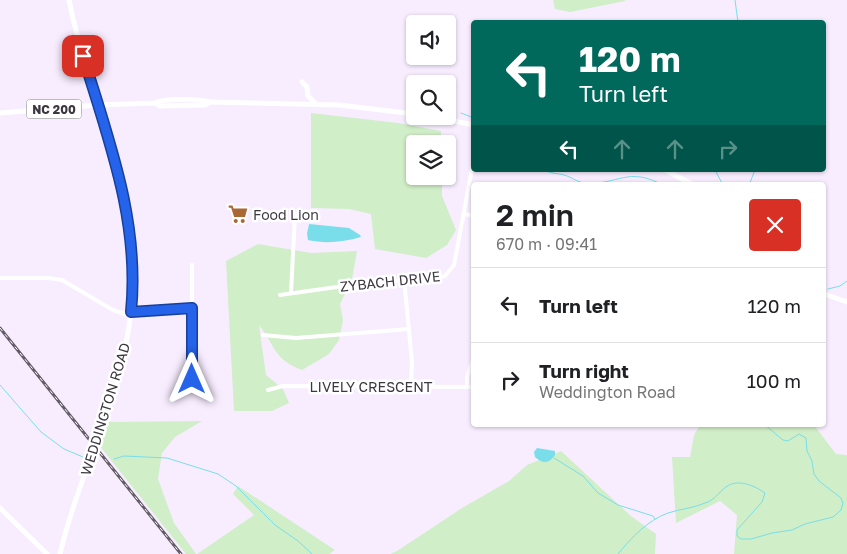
<!DOCTYPE html>
<html lang="en">
<head>
<meta charset="utf-8">
<style>
  body { margin:0; font-family:"Golos Text",sans-serif; background:#f6f6f6; color:#202124; height:100vh; display:flex; flex-direction:column; font-size:19px; white-space:nowrap }
  * { box-sizing:border-box; margin:0 }
  p { font-size:16px; color:#757577 }
  .icon { flex:none; width:28px; height:28px; fill:none; stroke:currentColor; stroke-width:2; stroke-linecap:round; stroke-linejoin:round }
  .map { position:relative; flex:1; overflow:hidden }
  .side { position:absolute; left:471px; top:182px; width:355px; height:245px; display:flex; flex-direction:column; background:#fff; border-radius:5px; box-shadow:0 1px 4px #0004 }
  .side>* { flex:none }
  .hud { position:absolute; left:471px; top:20px; width:355px; height:152px; border-radius:5px; box-shadow:0 1px 4px #0004; background:#00695c; color:#fff; overflow:hidden }
  .tools { position:absolute; left:406px; top:15px; display:grid; gap:10px }
  .tools a { display:grid; place-items:center; width:50px; height:50px; border-radius:5px; background:#fff; box-shadow:0 1px 4px #0004; font-size:25px }
  .pin { position:absolute; display:grid; place-items:center; width:42px; height:42px; color:#fff; margin:-21px; border-radius:10px; box-shadow:0 2px 8px #0006 }
  .me { position:absolute; width:55px; margin:-28px; rotate:0deg; stroke-linejoin:round; filter:drop-shadow(0 0 4px #0008) }
  .turn { display:flex; align-items:center; gap:18px; height:105px; padding:0 25px; font-size:22px }
  .turn .icon { width:65px; height:65px; stroke-width:2.5 }
  .turn b { display:block; font-size:35px; line-height:42px }
  .lanes { display:flex; align-items:center; height:48px; padding:0 25px; background:#0003; justify-content:center; gap:25px; direction:ltr }
  .lanes .off { opacity:.35 }
  .round { display:grid; place-items:center; flex:none; width:52px; height:52px; border-radius:5px; background:#f6f6f6 }
  .headline { display:flex; align-items:center; justify-content:space-between; height:85px; padding:0 25px }
  h1 { font-size:30px; font-weight:600; line-height:38px }
  ul { padding:0; list-style:none }
  li { display:flex; align-items:center; gap:15px; height:75px; padding:0 25px; border-top:1px solid #e0e0e0 }
  li div { flex:1 }
  li b { display:block; font-size:19px }
  li em { font-style:normal }
  .map>svg:first-child { display:block }
  .green { fill:#d0eec7 }
  .water { fill:#79dee9 }
  .lines { fill:none; stroke-linecap:round; stroke-linejoin:round }
  .stream { stroke:#79dee9; stroke-width:1 }
  .minor { stroke:#fff; stroke-width:4 }
  .major { stroke:#fff; stroke-width:5 }
  .rail-casing { stroke:#625c66; stroke-width:3 }
  .rail { stroke:#fff; stroke-width:1; stroke-dasharray:4; stroke-linecap:butt }
  .route-casing { stroke:#184099; stroke-width:12 }
  .route { stroke:#2563eb; stroke-width:9 }
  .labels { text-anchor:middle; dominant-baseline:central; stroke-width:5; stroke-linejoin:round; paint-order:stroke }
  .shield { fill:#fff; stroke:#777479; stroke-width:1 }
  .shield-label { font-size:12px; font-weight:bold; fill:#3d3840 }
  .poi-label { font-size:14px; fill:#3d3840; stroke:#fff; text-anchor:start }
  .street-label { font-size:14px; fill:#3d3840; stroke:#fff }
</style>
</head>
<body>
<div class="map">
<svg width="847" height="554" viewBox="0 0 847 554">
  <rect width="100%" height="100%" fill="#f8edff"/>
  <g class="green">
    <path d="M553,0H625V1L570,12L555,9Z"/>
    <path d="M311,113L398,123L441,131V144H415V176H442V196L456,230L447,245L426,258L375,249L371,214L349,209L311,208Z"/>
    <path d="M258,244L311,253L357,251L352,279L340,304L343,320L339,340L329,354L302,370C274,360 275,345 259,325L266,375L283,389L289,403L272,411H234L226,261Z"/>
    <path d="M202,421L175,437L162,453L158,479L174,523L196,554H186L99,445L108,422Z"/>
    <path d="M700,425H814L836,454L847,455V554H734L737,515L720,501L676,523L672,457H690L694,435Z"/>
    <path d="M561,451L631,516L656,534L655,554H390L397,551L462,508L509,481L527,465Z"/>
    <path d="M238,486L335,550L329,554H197L254,515L233,494Z"/>
  </g>
  <g class="water">
    <path d="M415,43V56H427L425,62L406,58V49Z"/>
    <path d="M309,224L349,228L360,235L361,237C343,242 326,244 308,240L307,234Z"/>
    <path d="M537,448L555,451V455C549,464 543,464 535,457L534,452Z"/>
  </g>
  <g class="lines">
    <g class="stream">
      <path d="M735,0L738,22"/>
      <path d="M461,113L474,118"/>
      <path d="M545,170C551,174 557,173 564,175C572,177 578,183 586,183C619,185 627,166 663,185"/>
      <path d="M715,170L723,185"/>
      <path d="M749,185L755,170"/>
      <path d="M828,289L840,286L847,281"/>
      <path d="M0,385L41,432L64,449L83,457"/>
      <path d="M554,458L583,476L598,493L618,505L653,516L655,519"/>
      <path d="M114,459L124,456L167,458L218,474L236,486L275,525L298,541L312,554"/>
      <path d="M618,554C631,538 648,520 668,513C680,509 694,508 705,503C715,500 719,492 726,487C738,478 755,486 765,493L762,502L737,530V536L741,539H751L772,533L792,530L805,524L833,517L841,510L843,503L841,498L819,481L814,474L812,461L807,451L806,438L799,434L788,441L783,440L765,425"/>
    </g>
    <g class="minor">
      <path d="M465,214L474,216"/>
      <path d="M192,265V379"/>
      <path d="M0,278H48L62,280L113,310L125,314L192,307"/>
      <path d="M404,279L412,362L411,386"/>
      <path d="M291,293L295,214"/>
      <path d="M280,295L358,284L437,278L445,276L454,265L473,163L474,134"/>
      <path d="M263,335L296,338L409,329"/>
      <path d="M467,386V377L474,357"/>
      <path d="M268,390L283,386L474,387"/>
    </g>
    <g class="major">
      <path d="M302,82L307,87L308,96L316,104"/>
      <path d="M155,103L160,106L205,105L210,102"/>
      <path d="M0,113L98,105L155,103C163,98 201,99 210,102L339,105L415,114"/>
      <path d="M428,116L474,125"/>
      <path d="M665,170L694,185"/>
      <path d="M824,294L847,302"/>
      <path d="M0,508L47,554"/>
      <path d="M60,554C79,472 123,395 131,310C143,198 90,106 69,0"/>
    </g>
    <defs>
      <path id="rail" d="M0,328L181,554"/>
    </defs>
    <use href="#rail" class="rail-casing"/>
    <use href="#rail" class="rail"/>
  </g>
  <g class="lines">
    <defs>
      <path id="route" d="M83,56C109,141 140,222 131,312L192,308V379"/>
    </defs>
    <use href="#route" class="route-casing"/>
    <use href="#route" class="route"/>
  </g>
  <defs>
    <symbol id="supermarket-bare" viewBox="-9 -9 18 18"><path d="M-6-5.5h2.5l.6 2H6L4.5 2H-2.5L-4.4-4H-6ZM-1.5 3.2a1.3 1.3 0 1 0 .1 0ZM3 3.2a1.3 1.3 0 1 0 .1 0Z" fill="#aa6934" stroke="#fff" stroke-width="2.5" paint-order="stroke"/></symbol>
  </defs>
  <g fill-rule="evenodd">
    <use href="#supermarket-bare" x="224" y="200" width="28" height="28"/>
  </g>
  <g class="labels">
    <rect class="shield" x="26.5" y="99.5" width="55" height="19" rx="4"/>
    <g class="shield-label">
      <text x="54" y="109">NC 200</text>
    </g>
    <g class="poi-label">
      <text x="253" y="214">Food Lion</text>
    </g>
    <g class="street-label">
      <text transform="translate(390 281) rotate(-6)">ZYBACH DRIVE</text>
      <text x="371" y="386">LIVELY CRESCENT</text>
      <text transform="translate(105 409) rotate(-73)">WEDDINGTON ROAD</text>
    </g>
  </g>
</svg>
<div class="tools">
<a><svg class="icon" aria-label="sound" viewBox="0 0 24 24"><path d="M4 9h4l5-4v14l-5-4H4zM17 9q2 3 0 6"/></svg></a>
<a><svg class="icon" aria-label="search" viewBox="0 0 24 24"><circle cx="10" cy="10" r="6"/><path d="M15 15l6 6"/></svg></a>
<a><svg class="icon" aria-label="layers" viewBox="0 0 24 24"><path d="M12 4l9 5-9 5-9-5zM3 14l9 5 9-5"/></svg></a>
</div>
<div class="pin" style="left:83px;top:56px;background:#d93025"><svg class="icon" aria-label="arrive" viewBox="0 0 24 24"><path d="M6 21V4h12l-3 4 3 4H6"/></svg></div>
<svg class="me" style="left:192px;top:379px" viewBox="-20 -20 40 40"><path d="M0-17L14 15 0 8-14 15z" fill="#2563eb" stroke="#fff" stroke-width="4"/></svg>
<div class="hud">
<div class="turn"><svg class="icon" aria-label="left" viewBox="0 0 24 24"><path d="M17 20v-9H6M10 6l-5 5 5 5"/></svg><div><b>120 m</b>Turn left</div></div>
<div class="lanes"><svg class="icon" aria-label="left" viewBox="0 0 24 24"><path d="M17 20v-9H6M10 6l-5 5 5 5"/></svg><svg class="icon off" aria-label="ahead" viewBox="0 0 24 24"><path d="M12 20V5M6 11l6-6 6 6"/></svg><svg class="icon off" aria-label="ahead" viewBox="0 0 24 24"><path d="M12 20V5M6 11l6-6 6 6"/></svg><svg class="icon off" aria-label="right" viewBox="0 0 24 24"><path d="M7 20v-9h11M14 6l5 5-5 5"/></svg></div>
</div>
<section class="side">
<div class="headline"><div><h1>2 min</h1><p>670 m · 09:41</p></div><a class="round" style="background:#d93025;color:#fff"><svg class="icon" aria-label="close" viewBox="0 0 24 24"><path d="M6 6l12 12M18 6L6 18"/></svg></a></div>
<ul>
<li><svg class="icon" aria-label="left" viewBox="0 0 24 24"><path d="M17 20v-9H6M10 6l-5 5 5 5"/></svg><div><b>Turn left</b></div><em>120 m</em></li>
<li><svg class="icon" aria-label="right" viewBox="0 0 24 24"><path d="M7 20v-9h11M14 6l5 5-5 5"/></svg><div><b>Turn right</b><p>Weddington Road</p></div><em>100 m</em></li>
</ul>
</section>
</div>
</body>
</html>
